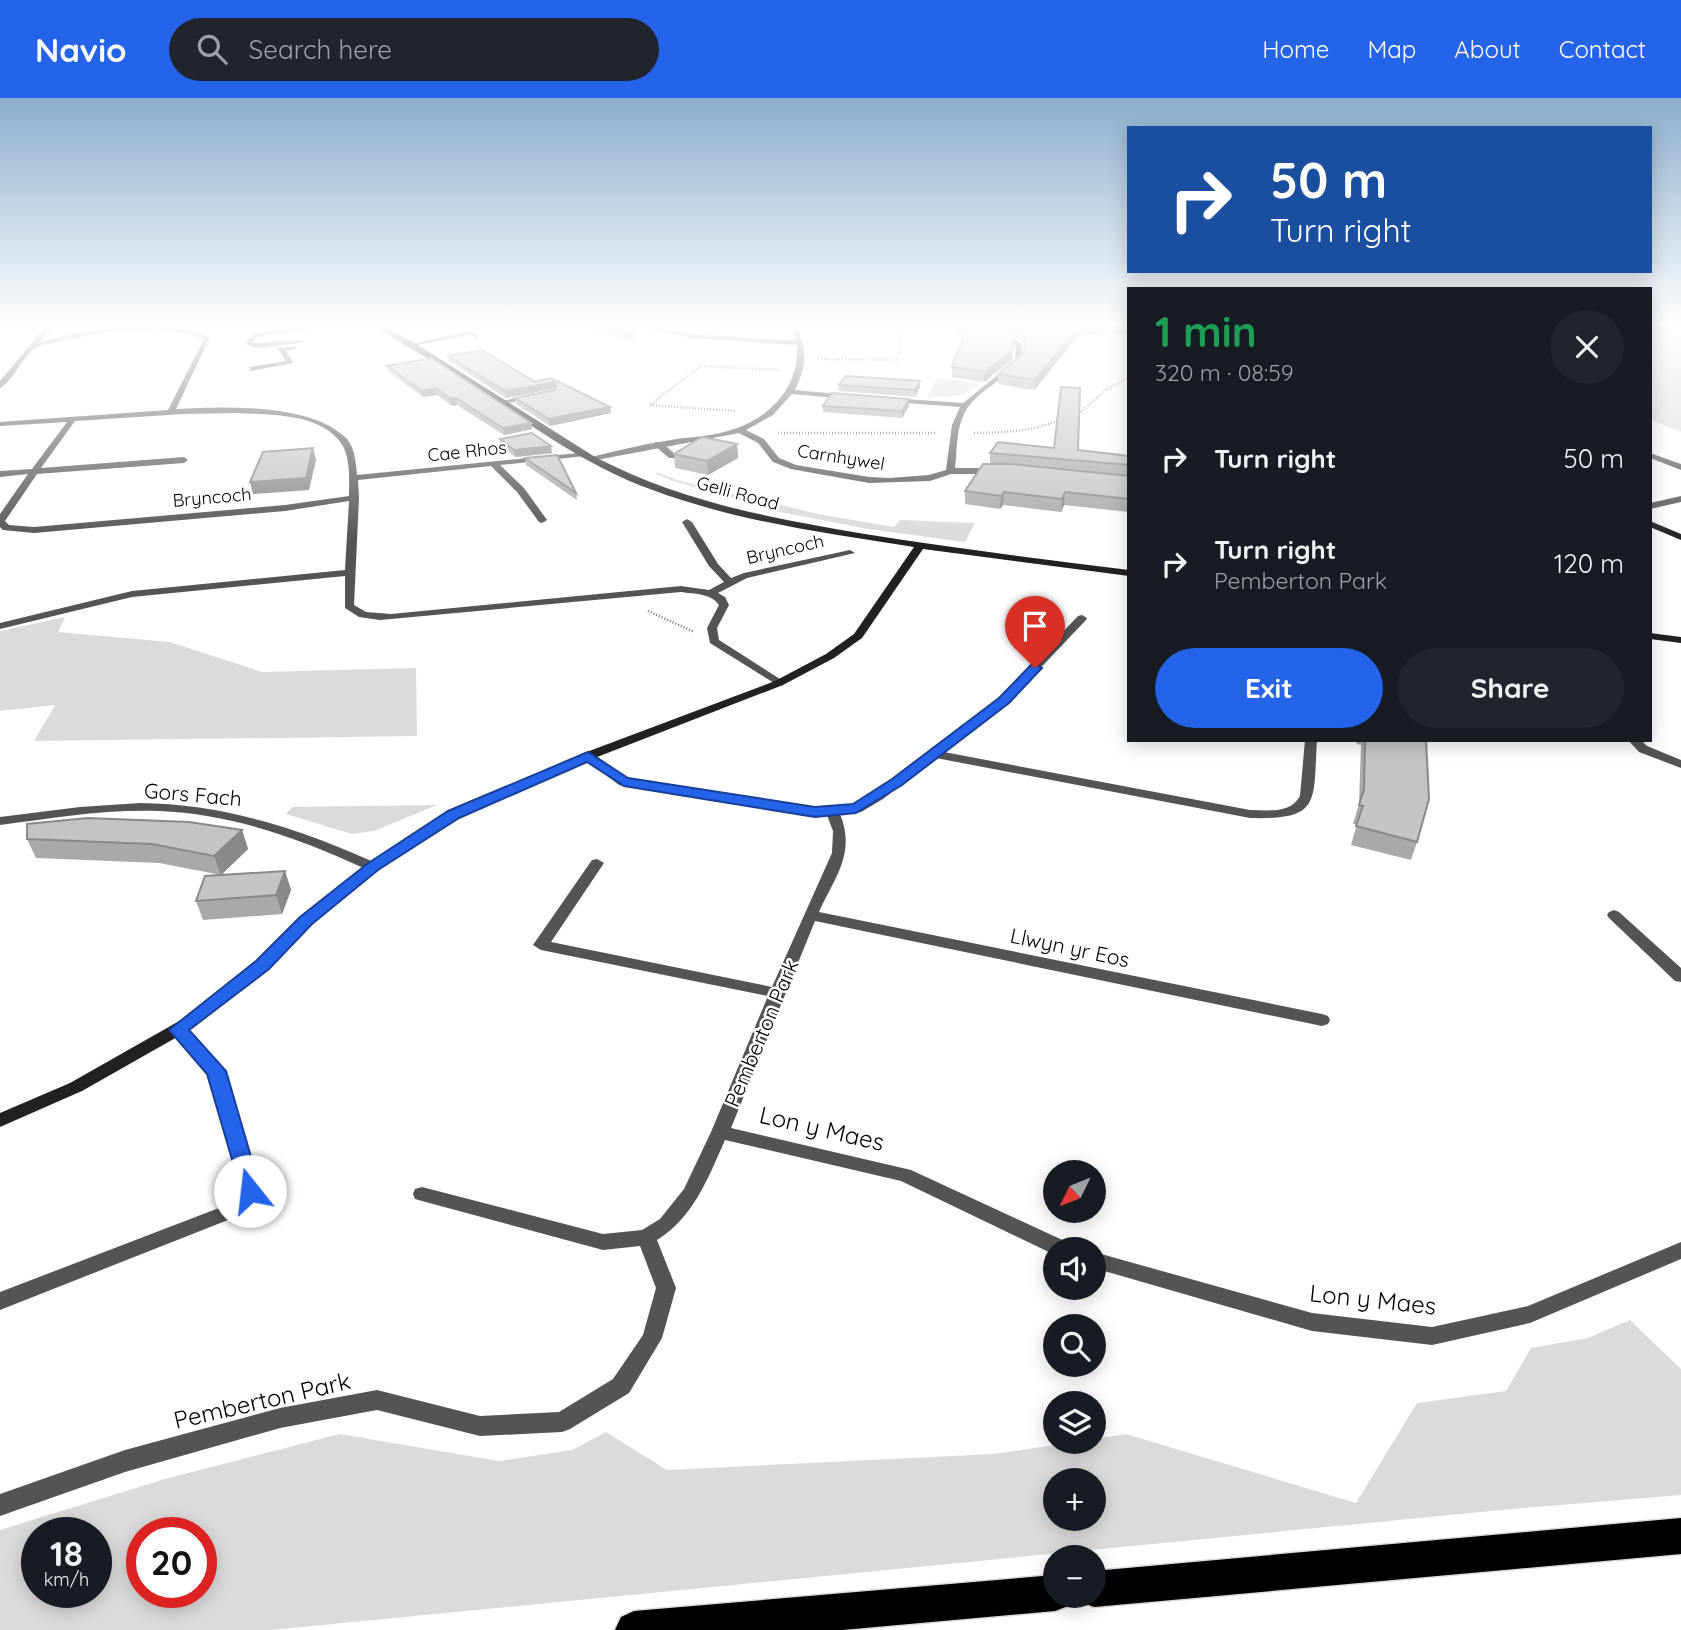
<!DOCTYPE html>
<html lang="en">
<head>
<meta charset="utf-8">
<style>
  body { margin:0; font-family:Quicksand,sans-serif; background:#20242c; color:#f1f3f6; height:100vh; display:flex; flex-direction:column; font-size:26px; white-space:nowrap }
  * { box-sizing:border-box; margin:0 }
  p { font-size:23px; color:#9ea1a6 }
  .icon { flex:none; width:38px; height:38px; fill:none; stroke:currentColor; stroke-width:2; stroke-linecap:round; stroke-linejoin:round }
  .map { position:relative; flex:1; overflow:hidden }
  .details { position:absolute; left:1127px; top:189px; width:525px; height:455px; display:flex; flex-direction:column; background:#171b24; border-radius:0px; box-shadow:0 4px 18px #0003 }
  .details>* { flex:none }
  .guide { position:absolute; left:1127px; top:28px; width:525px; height:147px; border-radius:0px; box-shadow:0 4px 18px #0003; background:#1a4fa0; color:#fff; overflow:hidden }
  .needle { width:46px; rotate:227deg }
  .buttons { position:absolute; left:1043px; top:1062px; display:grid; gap:14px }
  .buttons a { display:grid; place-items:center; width:63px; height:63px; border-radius:50%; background:#171b24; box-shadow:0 4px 18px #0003; font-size:35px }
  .speed { position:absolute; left:21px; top:1419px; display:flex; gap:14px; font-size:35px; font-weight:700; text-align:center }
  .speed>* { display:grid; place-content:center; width:91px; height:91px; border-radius:50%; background:#171b24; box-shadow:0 4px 18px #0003; line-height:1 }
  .speed small { font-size:18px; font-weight:400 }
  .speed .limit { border:10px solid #d22; background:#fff; color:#111 }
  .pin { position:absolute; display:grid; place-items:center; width:60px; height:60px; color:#fff; margin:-72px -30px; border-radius:50% 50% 50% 0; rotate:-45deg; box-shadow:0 0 7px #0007 }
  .pin .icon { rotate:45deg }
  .me { position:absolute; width:77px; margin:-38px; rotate:344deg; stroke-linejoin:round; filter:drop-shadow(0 0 5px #0008) }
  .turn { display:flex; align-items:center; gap:24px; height:147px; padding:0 28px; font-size:32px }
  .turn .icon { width:91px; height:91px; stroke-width:2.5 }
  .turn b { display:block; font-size:49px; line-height:60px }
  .round { display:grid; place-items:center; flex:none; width:74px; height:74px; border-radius:37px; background:#20242c }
  .head { display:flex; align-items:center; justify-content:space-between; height:119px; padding:0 28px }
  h1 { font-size:42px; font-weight:700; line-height:52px; color:#1e9e55 }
  .cta { display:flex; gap:14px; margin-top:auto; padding:14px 28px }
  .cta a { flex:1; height:80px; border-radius:42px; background:#2563eb; color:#fff; font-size:28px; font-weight:700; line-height:80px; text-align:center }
  .cta a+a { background:#20242c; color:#f1f3f6 }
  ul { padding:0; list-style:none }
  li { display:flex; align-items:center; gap:21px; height:105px; padding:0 28px }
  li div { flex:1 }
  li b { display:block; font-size:26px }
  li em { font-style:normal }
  header { display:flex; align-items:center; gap:42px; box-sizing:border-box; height:98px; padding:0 35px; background:#2563eb; color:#fff }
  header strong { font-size:33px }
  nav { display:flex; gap:38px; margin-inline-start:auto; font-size:24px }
  .search { width:490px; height:63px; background:#20242c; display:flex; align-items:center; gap:18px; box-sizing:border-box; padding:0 24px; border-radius:38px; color:#9ea1a6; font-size:26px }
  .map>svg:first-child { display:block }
  .green { fill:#dbdbdb; fill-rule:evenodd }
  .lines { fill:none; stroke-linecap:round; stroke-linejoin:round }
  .highway-casing { stroke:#dbdbdb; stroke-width:3 }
  .path { stroke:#767676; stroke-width:2.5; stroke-dasharray:1 2; stroke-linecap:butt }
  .lane { fill:#545454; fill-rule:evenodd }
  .street { fill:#545454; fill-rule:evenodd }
  .secondary { fill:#212121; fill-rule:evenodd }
  .highway { fill:#000; fill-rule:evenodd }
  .wall { fill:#a9a9a9 }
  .shaded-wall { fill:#898989 }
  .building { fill:#c4c4c4; stroke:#898989; stroke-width:2 }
  .route { fill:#2563eb; stroke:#184099; stroke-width:2 }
  .labels { text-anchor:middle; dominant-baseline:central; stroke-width:5; stroke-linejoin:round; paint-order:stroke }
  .far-street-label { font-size:18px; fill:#000; stroke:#fff }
  .street-label { font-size:21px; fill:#000; stroke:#fff }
  .near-street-label { font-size:24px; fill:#000; stroke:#fff }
</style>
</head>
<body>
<header>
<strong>Navio</strong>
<div class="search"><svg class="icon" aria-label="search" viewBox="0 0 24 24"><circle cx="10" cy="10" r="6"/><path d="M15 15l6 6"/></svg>Search here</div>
<nav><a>Home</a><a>Map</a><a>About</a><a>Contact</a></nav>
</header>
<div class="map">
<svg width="1681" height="1532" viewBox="0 0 1681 1532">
  <rect width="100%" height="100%" fill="#fff"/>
  <g class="green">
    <path d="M1681,237V334L1650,322V240Z"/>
    <path d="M940,280L980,286L963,297L927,300L936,282Z"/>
    <path d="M657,374L677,382L818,416L894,429L900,422L975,425L965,444L868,431L780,414L670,382L656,376Z"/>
    <path d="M65,519L58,534L170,544L262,574L416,570L417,638L34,643L55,607L0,613V533Z"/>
    <path d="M437,707L374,733L352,736L286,716L292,709Z"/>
    <path d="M1630,1222L1681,1271V1397L1512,1411L271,1532H0V1432L165,1381L340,1336L499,1363L572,1352L606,1334L667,1372L993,1356L1076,1344H1094V1341L1126,1336L1356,1405L1417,1305L1506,1293L1531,1250L1588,1240ZM1094,1382V1421H1055V1382ZM96,1435V1494H37V1435ZM142,1435H201V1494H142Z"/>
  </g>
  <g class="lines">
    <defs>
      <g id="highway">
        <path d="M1681,1420V1456L1094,1509L1081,1504L1079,1498H1094V1473Z"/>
        <path d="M1055,1477V1498H1072L1068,1508L1055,1513L842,1532H615L621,1519L634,1513Z"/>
      </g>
    </defs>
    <use href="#highway" class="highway-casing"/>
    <g class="path">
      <path d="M812,230L846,228"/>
      <path d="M818,261L898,262L902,228"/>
      <path d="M735,313L650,307L701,268L780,272"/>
      <path d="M1076,318L1106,292L1129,279"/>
      <path d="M778,335H937"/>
      <path d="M974,335C1009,334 1032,334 1064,320"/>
      <path d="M648,513L694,534"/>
    </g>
    <g class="lane">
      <path d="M306,228H326L257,239L252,245L303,242L301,245L257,250L245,246L253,236Z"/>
      <path d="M1129,230V234L1114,236L1111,234Z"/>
      <path d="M471,233L480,238L477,240L470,237L413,248L410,246Z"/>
      <path d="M281,249H295V251L286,253L293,265L250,273V269L286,263L278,251Z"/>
      <path d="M534,295L538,297L537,299L503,306L499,304Z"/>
      <path d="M655,344H661L675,356V360H669L655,348Z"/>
      <path d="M1650,355L1681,366V372L1650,360Z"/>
      <path d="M1681,398V404L1650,411V405Z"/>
      <path d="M178,925L184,927L224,973L259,1093L233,1120L0,1212V1194L219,1110L240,1091L208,975L172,935L170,931L172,927Z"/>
    </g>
    <g class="street">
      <path d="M46,228H53L40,244C96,230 155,219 210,239L176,311C224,309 311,304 347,341C355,350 356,366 357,377L588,354L589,356L585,358L500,367L524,390L547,422L542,425L539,424L517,394L491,368L358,382L359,400L354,507L366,514L391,516L681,488L709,492L724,484L709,468L682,424L687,421L692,424L718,466L731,480L744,475L850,452L855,455L747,480L718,495L725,499L729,507L717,530L719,542L783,583V587L779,588L710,545L707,530L719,507C711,495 694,496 681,494L380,522L359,519L345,510V478L132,499L0,531V525L132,493L345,472L349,403L285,413L34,435L3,432L0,429V416L28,376L0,379V373L32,371L67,324L0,328V324L168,312L204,241C157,224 109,232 61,243C54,245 41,246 35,250C21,260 15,281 0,290V283ZM238,315C270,317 320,315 341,345C351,359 349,383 349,398L285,407L34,429L9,427L5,423L37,376L184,365L188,362L184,359L41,370L75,323L184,316Z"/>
      <path d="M641,228H654L690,236L796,243L791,228H797C807,254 807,267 795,292L849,297L853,299L849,301L792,296L773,317L746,332L764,341L779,360L796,367L869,379L890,380L929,377L946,372L952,327L960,309L893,304H890V300L963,305L1015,263L1016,248L995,228H1002L1022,247L1021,263C1004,284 971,294 962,321C956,336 957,354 955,370H995L999,373L995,376H951L930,383L869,385L791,371L773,364L758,345L739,335L591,363V359C616,353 640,347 665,343C685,339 705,339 724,334C766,324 800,291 797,247L690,240Z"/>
      <path d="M1082,517L1087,520L1086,522L1008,604L944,654L1250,712C1269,712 1290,716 1300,698L1305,642H1317C1313,704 1322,722 1250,720L936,660L883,701L861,714L840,716C856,755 835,779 819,814L1322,916L1328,918L1330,922L1328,926L1322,928L815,823L731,1030L911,1072L1071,1146L1073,1152H1055V1157L901,1083L725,1042C708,1080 694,1119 657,1142L676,1190L662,1240L629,1295L570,1331L562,1334L480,1338L377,1312L280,1330L125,1374L0,1418V1396L125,1352L280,1310L377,1292L480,1318L559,1314L613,1281L643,1237L656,1190L640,1148L603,1152L422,1103L415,1101L413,1096L415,1091L422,1089L603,1136L642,1132L660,1121L684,1091L711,1034L768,898L541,852L533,847L592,762L597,761L604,765L551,844L772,889L832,755L833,733L827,717L815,718L619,687L582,658L584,655H592L628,681L815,710L853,707L873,695L1000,600L1078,518Z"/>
      <path d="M1628,642H1641L1647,648L1681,662V670L1639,654Z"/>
      <path d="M140,705C224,706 302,731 378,766L380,769L373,773L368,772C301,741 233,716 159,713C106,711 53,720 0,727V719L80,709Z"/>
      <path d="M1614,812L1619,814L1681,870V884L1675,883L1609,820L1607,817L1609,814Z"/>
      <path d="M1681,1144V1161L1530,1225L1432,1247L1312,1233L1094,1170V1154L1312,1215L1432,1229L1528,1208Z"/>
    </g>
    <g class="secondary">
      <path d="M376,228H384L413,244L595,359C685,405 767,419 865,436C953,450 1041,461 1129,472V478L923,451L862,540L834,560L783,587L592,661L459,720L378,772L311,826L267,871L193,930L82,993L0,1029V1015L70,985L181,922L257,863L301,820L368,766L449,714L584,655L775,583L826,556L854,536L914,449C825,435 734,423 650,391C582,366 522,321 462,281C434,263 403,248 376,228Z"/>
      <path d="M1650,423L1681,436V442L1650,429Z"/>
      <path d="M1650,535L1681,539V545L1650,541Z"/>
    </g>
    <use href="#highway" class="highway"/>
  </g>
  <g class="wall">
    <path d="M582,228H644V231L634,233L635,244Z"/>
    <path d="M950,228H1002L1012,262L984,284L952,279V269L964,237Z"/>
    <path d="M1006,228H1125L1110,231L1109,235L1079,237L1034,292L998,286V276L1024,255V247Z"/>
    <path d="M1650,228H1668L1665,238L1650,237Z"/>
    <path d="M448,258L535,284L610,309L611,315L550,328L516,306L515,300L555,292V290L506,300L449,263Z"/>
    <path d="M387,268L531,325L532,331L504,337L457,307L452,308L437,297L423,299L389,274Z"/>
    <path d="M920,283V289L915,299L839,293V287Z"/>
    <path d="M823,308H909L902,320L823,314Z"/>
    <path d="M500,341L552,355L515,359L501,347Z"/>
    <path d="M737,346L738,360L708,377L675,370L674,356Z"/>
    <path d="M1054,350L1129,358V414L1064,407L1061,414L1003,407L1000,411L965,406V393L990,366V355Z"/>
    <path d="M525,360L576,395L577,402L526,367Z"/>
    <path d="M1356,642H1426L1417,744L1411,762L1351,747L1357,726H1353L1359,706L1361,647L1357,646Z"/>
    <path d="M242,732L248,751L221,777L159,765L36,760L27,741Z"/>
    <path d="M285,773L291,792L282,816L203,822L196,803Z"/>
  </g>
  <g class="shaded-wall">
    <path d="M634,228H644V231L634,233L635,244Z"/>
    <path d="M1079,228H1125L1110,231L1109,235L1079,237L1034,292L1035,282Z"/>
    <path d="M1013,252L1012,262L984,284L985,274Z"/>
    <path d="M920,283V289L915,299V292Z"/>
    <path d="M556,284L557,290L506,300L505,293Z"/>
    <path d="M436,290L437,297L423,299L422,293Z"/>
    <path d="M456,300L457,307L452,308L451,301Z"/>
    <path d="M909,301V308L902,320V313Z"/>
    <path d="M610,309L611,315L550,328L549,321Z"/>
    <path d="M531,325L532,331L504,337L503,330Z"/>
    <path d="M737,346L738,360L708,377L707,363Z"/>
    <path d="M551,348L552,355L515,359L514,352Z"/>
    <path d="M313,350L316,362L309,392L253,396L250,384Z"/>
    <path d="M1004,394L1003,407L1000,411L1001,398Z"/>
    <path d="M1065,394L1064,407L1061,414L1062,401Z"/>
    <path d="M242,732L248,751L221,777L214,758Z"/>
    <path d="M285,773L291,792L282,816L276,797Z"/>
  </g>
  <g class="building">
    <path d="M602,228H634V238Z"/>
    <path d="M966,228H1002L1014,240L1013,252L985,274L952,269L967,229Z"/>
    <path d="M1016,228H1079L1035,282L998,276L1024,255L1025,238Z"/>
    <path d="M482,252L535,284L551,280L610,309L549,321L515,300L555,292L556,284L505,293L448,258Z"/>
    <path d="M431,260L531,325L503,330L456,300L451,301L436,290L422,293L387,268Z"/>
    <path d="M846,278L920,283L915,292L839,287Z"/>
    <path d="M1061,289L1080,290L1078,352L1129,358V367L990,355L998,344L1054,350Z"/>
    <path d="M832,295L909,301L902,313L823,308Z"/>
    <path d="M532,335L551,348L514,352L500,341Z"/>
    <path d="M702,339L737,346L707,363L674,356Z"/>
    <path d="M313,350L306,380L250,384L263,354Z"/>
    <path d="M557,357L576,395L525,360Z"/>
    <path d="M983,366H1012L1129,378V401L1065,394L1062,401L1004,394L1001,398L965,393Z"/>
    <path d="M1365,642H1426L1429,701L1417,744L1356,728L1363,708L1359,707L1364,691Z"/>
    <path d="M88,720L189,724L242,732L214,758L152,746L27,741V726Z"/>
    <path d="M285,773L276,797L196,803L205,778Z"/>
  </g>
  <linearGradient id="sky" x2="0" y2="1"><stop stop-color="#8cadcc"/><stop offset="0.51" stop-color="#fff"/><stop offset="1" stop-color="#fff" stop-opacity="0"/></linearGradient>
  <rect width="1681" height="443" fill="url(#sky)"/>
  <path class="route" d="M1035,566L1042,570L1009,605L902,687L856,715L815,719L624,688L587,664L459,720L378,772L312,826L269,871L189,932L226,973L261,1093L258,1099L250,1101L243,1099L207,976L169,932L256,863L300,819L367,766L448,713L588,654L628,680L815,709L853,706L892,681L999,600L1031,567Z"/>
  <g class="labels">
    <g class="far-street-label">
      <text transform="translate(467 353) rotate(-6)">Cae Rhos</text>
      <text transform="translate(841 359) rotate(9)">Carnhywel</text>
      <text transform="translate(738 395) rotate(15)">Gelli Road</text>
      <text transform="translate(212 399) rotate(-5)">Bryncoch</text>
      <text transform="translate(785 451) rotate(-13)">Bryncoch</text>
    </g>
    <g class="street-label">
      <text transform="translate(193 696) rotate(5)">Gors Fach</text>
      <text transform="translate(1070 849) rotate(12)">Llwyn yr Eos</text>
      <text transform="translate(761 935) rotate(-67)">Pemberton Park</text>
    </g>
    <g class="near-street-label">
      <text transform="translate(822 1030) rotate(13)">Lon y Maes</text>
      <text transform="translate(1373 1201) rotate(6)">Lon y Maes</text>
      <text transform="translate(262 1302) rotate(-13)">Pemberton Park</text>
    </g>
  </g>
</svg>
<div class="buttons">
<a><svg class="needle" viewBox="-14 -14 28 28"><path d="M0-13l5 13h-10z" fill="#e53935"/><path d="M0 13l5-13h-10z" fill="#9ea1a6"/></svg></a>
<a><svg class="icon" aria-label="sound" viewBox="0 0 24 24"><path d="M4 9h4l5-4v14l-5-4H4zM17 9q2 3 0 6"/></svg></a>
<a><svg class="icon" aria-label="search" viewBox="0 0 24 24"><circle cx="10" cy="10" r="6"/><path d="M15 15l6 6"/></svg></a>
<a><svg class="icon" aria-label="layers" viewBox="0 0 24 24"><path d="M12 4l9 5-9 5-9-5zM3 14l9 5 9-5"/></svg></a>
<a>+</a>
<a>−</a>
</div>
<div class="speed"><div>18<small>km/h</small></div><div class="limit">20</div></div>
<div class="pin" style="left:1035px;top:570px;background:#d93025"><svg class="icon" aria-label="arrive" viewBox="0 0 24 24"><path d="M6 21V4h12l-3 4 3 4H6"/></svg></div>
<svg class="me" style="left:250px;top:1093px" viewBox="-20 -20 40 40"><circle r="19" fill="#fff"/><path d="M0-13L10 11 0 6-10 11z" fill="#2563eb"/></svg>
<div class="guide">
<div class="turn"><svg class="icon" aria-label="right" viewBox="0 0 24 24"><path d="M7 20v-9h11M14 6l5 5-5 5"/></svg><div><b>50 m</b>Turn right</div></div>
</div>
<section class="details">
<div class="head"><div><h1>1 min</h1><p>320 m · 08:59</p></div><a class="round"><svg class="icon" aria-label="close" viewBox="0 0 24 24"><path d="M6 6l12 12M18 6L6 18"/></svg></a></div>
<ul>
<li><svg class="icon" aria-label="right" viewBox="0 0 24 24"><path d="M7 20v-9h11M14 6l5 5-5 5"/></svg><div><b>Turn right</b></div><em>50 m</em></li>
<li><svg class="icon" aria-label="right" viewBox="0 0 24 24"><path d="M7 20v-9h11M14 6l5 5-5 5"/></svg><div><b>Turn right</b><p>Pemberton Park</p></div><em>120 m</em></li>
</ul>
<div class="cta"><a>Exit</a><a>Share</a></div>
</section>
</div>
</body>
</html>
